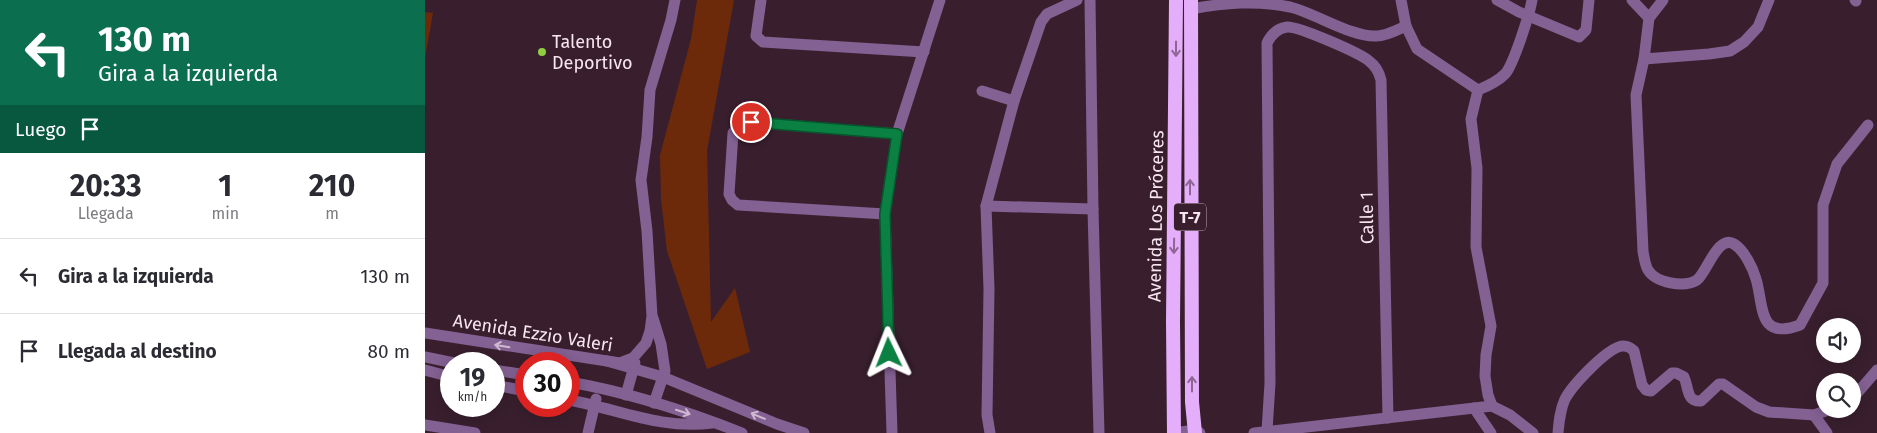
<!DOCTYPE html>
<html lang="es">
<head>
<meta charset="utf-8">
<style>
  body { margin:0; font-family:"Fira Sans",sans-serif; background:#f7f7f7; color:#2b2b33; height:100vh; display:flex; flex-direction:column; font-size:19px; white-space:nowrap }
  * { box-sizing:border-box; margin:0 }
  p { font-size:16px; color:#7c7c81 }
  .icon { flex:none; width:28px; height:28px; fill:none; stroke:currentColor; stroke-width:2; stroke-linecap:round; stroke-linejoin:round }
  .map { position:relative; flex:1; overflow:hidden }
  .panel { display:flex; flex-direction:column; background:#fff; width:425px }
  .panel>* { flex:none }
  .guide { background:#0b6e4f; color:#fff; overflow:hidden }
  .tools { position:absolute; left:1391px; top:318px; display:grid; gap:10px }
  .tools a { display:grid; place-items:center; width:45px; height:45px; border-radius:50%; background:#fff; box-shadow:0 2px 12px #0003; font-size:25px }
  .speed { position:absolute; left:15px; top:352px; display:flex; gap:10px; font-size:25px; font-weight:700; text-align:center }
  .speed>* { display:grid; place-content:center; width:65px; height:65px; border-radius:50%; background:#fff; box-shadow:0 2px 12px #0003; line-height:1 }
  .speed small { font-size:12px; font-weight:400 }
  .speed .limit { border:8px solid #d22; background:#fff; color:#111 }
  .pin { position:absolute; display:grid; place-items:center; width:42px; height:42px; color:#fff; margin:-21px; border:2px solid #fff; border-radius:50%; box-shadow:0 1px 5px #0007 }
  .me { position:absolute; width:55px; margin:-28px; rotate:358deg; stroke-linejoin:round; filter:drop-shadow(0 0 4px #0008) }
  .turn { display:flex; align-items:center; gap:18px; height:105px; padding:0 15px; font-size:22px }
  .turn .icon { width:65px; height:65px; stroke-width:2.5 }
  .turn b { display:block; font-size:35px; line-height:42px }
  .then { display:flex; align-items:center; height:48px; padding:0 15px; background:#0003; gap:10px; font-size:19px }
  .eta { display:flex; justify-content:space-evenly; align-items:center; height:85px; text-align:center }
  .eta b { font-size:30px; font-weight:700; line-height:35px }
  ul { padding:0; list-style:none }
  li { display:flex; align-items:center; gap:15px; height:75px; padding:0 15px; border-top:1px solid #e1e1e2 }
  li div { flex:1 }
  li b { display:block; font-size:19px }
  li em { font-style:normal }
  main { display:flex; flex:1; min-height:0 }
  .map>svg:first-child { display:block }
  .green { fill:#6c2a0b }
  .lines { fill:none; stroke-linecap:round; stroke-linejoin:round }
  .minor { stroke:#836193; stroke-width:11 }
  .trunk { stroke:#e4aefa; stroke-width:14 }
  .oneway { stroke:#8e6694 }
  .oneway2 { stroke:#ceb7cf }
  .route-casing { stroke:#07532c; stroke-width:12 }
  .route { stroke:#0b8043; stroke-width:9 }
  .poi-dot { fill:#90cd40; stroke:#391f2e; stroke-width:2 }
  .labels { text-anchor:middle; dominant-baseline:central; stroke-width:5; stroke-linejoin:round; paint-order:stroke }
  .shield { fill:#391f2e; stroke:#beaab5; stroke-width:1 }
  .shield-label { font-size:16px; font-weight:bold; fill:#f7e5ef }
  .poi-label { font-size:18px; fill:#f7e5ef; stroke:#391f2e; text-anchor:start }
  .street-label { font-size:18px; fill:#f7e5ef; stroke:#391f2e }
</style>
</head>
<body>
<main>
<section class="panel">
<div class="guide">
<div class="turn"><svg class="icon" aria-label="left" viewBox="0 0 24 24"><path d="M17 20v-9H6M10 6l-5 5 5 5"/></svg><div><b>130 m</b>Gira a la izquierda</div></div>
<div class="then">Luego<svg class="icon" aria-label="arrive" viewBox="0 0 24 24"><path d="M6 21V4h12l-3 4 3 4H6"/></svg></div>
</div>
<div class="eta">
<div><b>20:33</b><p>Llegada</p></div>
<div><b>1</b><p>min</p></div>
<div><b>210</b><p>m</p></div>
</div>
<ul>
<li><svg class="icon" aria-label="left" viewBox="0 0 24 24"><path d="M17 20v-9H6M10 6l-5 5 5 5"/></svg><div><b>Gira a la izquierda</b></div><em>130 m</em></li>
<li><svg class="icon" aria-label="arrive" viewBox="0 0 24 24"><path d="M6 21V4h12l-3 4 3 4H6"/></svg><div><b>Llegada al destino</b></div><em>80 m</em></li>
</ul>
</section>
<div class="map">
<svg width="1452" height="433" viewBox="0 0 1452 433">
  <rect width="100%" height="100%" fill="#391f2e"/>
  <g class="green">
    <path d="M272,0H309L282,151L286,322L310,288L325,352L282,369L242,251L236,199L235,155L266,39Z"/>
    <path d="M0,12L8,13L0,58Z"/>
  </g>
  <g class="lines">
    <g class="minor">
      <path d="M336,0L331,36L338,42L499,52"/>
      <path d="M665,0L668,209L674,433"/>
      <path d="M976,0L981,26L992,49L1053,90L1046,119L1052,168L1051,247L1066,326L1061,355L1060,376L1063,395L1067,406"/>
      <path d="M1072,0L1094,12L1154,37L1161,30L1164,0"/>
      <path d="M1207,0L1224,18"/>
      <path d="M1238,0L1224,18L1219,59L1211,95L1218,251C1219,257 1220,265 1223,270C1231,283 1259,288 1272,280C1282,272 1293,234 1309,244C1319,250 1328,268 1331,279C1339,305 1332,341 1375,325L1398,283V205L1412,164L1443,125"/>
      <path d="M1430,0L1431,1"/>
      <path d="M766,9C800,3 830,0 865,7C890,13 928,38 952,36C961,36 972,30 981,26"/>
      <path d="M1219,59L1284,54L1305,51L1319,42L1333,27L1344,0"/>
      <path d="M1053,90C1063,86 1072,82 1080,74C1088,66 1105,13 1107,0"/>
      <path d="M557,91L589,101"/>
      <path d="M561,206L668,209"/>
      <path d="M460,214L313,205L307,200L304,194L308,133L313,126L326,122L472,134"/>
      <path d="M228,318L236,344L240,371L229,403"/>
      <path d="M0,333L182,361L238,377L352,424L379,433"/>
      <path d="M0,357L34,364"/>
      <path d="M182,361L195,363L208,358L221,343L225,331L227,316L222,231L216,180L222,137L225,90L246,20L250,0"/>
      <path d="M0,370L26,377"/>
      <path d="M69,370L101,375"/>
      <path d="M144,382C203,392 261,411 317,433"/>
      <path d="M69,385L101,391"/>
      <path d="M201,395L210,363"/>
      <path d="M1428,398L1452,370"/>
      <path d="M144,400C193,409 236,430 287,423"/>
      <path d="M1049,408L1066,433"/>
      <path d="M1389,415L1402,433"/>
      <path d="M0,425L50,433"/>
      <path d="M842,431L845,383L842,43C846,35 853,28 862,27C873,26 935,53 944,61C951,66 954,72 956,80L963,418"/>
      <path d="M163,433L171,399"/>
      <path d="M467,433L460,214L472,134L515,0"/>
      <path d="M565,433L562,415L564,289L561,206L589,101L616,22L622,14L652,0"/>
      <path d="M749,433L770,430L775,433"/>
      <path d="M829,433L1067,406L1085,415L1108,433"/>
      <path d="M1133,433C1134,421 1135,410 1140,399C1147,386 1184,345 1199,346C1203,346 1206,348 1209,351L1217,385L1221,390L1226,391L1247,373H1251L1259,377C1264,388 1261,402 1276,401L1294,384H1298L1331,407L1344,412L1389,415L1406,409"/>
    </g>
    <g class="trunk">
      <path d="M766,0L767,402L770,433"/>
      <path d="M749,433L748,322L751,0"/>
    </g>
  </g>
  <defs><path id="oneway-shaft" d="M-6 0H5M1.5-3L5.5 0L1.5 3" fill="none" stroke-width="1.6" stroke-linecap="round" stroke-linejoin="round" transform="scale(1.25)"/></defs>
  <g class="oneway">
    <use href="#oneway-shaft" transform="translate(751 49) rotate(90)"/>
    <use href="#oneway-shaft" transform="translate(765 187) rotate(-90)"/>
    <use href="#oneway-shaft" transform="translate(749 246) rotate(91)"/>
    <use href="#oneway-shaft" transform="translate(767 384) rotate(-90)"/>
  </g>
  <g class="oneway2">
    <use href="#oneway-shaft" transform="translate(77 346) rotate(-171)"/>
    <use href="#oneway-shaft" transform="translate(258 412) rotate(18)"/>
    <use href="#oneway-shaft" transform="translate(333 416) rotate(-157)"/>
  </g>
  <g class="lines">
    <defs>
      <path id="route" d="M326,122L472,134L460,214L464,353"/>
    </defs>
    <use href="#route" class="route-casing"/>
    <use href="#route" class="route"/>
  </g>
  <circle class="poi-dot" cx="117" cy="52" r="5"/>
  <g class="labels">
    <rect class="shield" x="749" y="203.5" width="32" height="27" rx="4"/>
    <g class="shield-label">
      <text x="765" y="217">T-7</text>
    </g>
    <g class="poi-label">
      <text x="127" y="42">Talento<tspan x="127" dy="21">Deportivo</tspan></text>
    </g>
    <g class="street-label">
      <text transform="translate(731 216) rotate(-89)">Avenida Los Próceres</text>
      <text transform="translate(942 218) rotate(-91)">Calle 1</text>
      <text transform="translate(108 333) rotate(9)">Avenida Ezzio Valeri</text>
    </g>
  </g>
</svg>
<div class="tools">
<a><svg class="icon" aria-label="sound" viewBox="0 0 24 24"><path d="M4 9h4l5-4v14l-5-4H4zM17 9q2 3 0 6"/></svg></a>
<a><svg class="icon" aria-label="search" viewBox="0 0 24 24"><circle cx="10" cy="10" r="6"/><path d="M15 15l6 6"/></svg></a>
</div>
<div class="speed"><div>19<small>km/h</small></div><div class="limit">30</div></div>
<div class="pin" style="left:326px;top:122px;background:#d93025"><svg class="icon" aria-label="arrive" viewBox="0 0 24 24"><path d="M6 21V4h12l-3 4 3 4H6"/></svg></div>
<svg class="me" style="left:464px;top:353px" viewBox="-20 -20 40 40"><path d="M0-17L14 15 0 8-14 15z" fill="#0b8043" stroke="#fff" stroke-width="4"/></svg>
</div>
</main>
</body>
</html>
